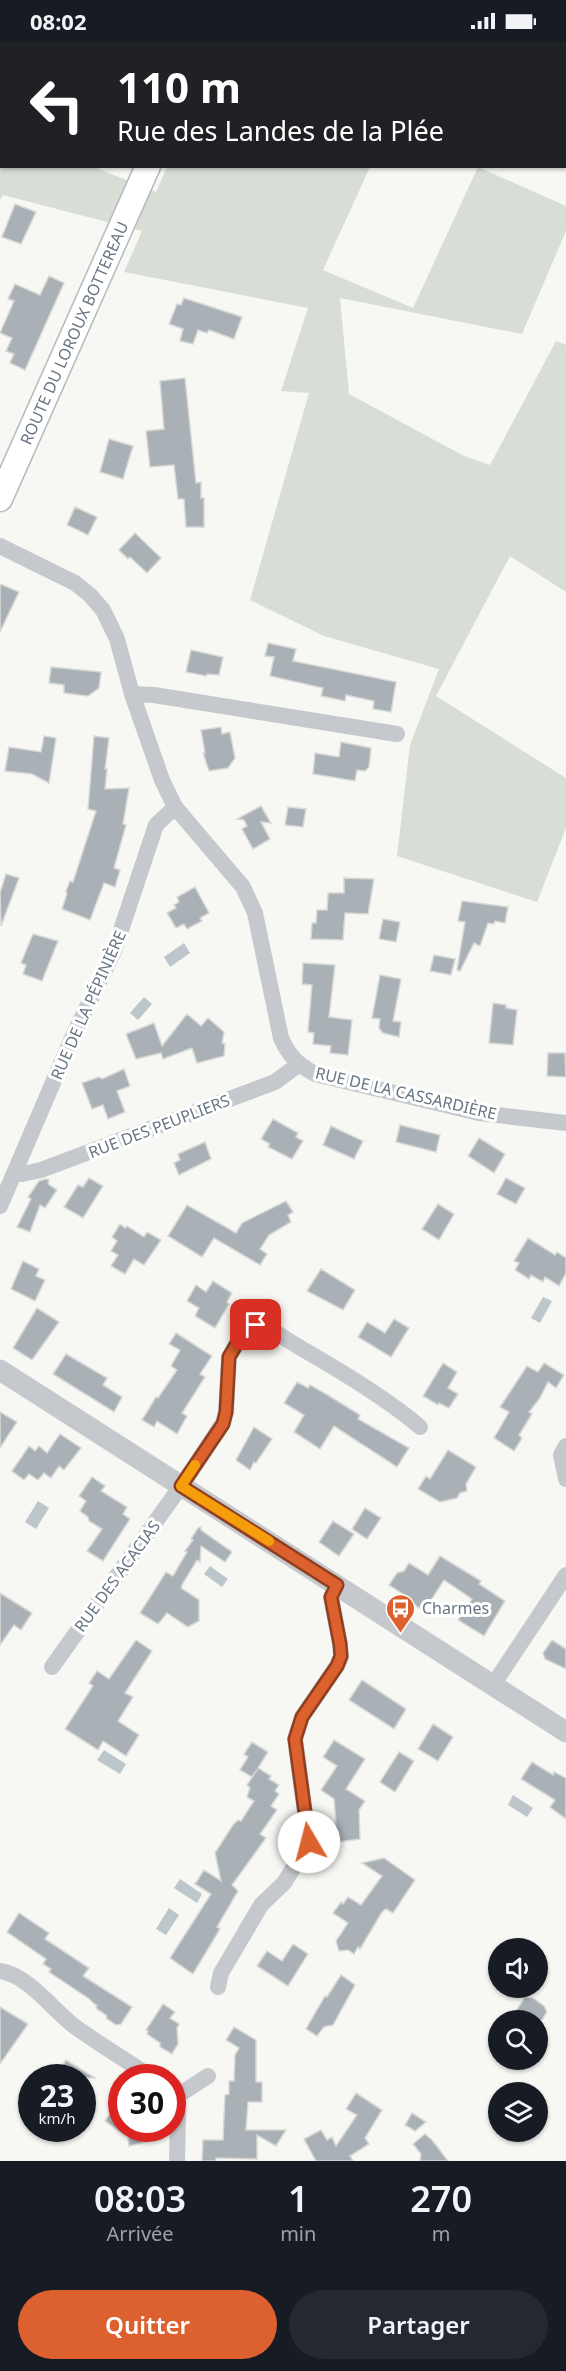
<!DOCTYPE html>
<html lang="fr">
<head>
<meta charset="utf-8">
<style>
  body { margin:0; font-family:"Noto Sans",sans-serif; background:#242831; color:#f1f3f6; height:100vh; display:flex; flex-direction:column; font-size:22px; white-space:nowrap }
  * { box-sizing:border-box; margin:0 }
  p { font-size:20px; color:#9ea1a6 }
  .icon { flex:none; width:33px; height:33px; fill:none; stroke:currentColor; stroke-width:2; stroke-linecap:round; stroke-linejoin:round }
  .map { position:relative; height:2119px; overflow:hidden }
  .sheet { display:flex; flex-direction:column; background:#171b24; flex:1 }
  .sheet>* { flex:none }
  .top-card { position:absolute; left:0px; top:0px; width:567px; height:126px; box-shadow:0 2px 4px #0004; background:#202124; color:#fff; overflow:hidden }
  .tools { position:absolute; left:488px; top:1896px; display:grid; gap:12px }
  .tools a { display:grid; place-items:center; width:60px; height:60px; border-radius:50%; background:#171b24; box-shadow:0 2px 4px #0004; font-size:30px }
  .speed { position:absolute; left:18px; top:2022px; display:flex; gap:12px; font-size:30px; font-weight:700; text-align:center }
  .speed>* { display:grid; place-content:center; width:78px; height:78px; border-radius:50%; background:#171b24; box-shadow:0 2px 4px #0004; line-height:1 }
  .speed small { font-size:15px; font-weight:400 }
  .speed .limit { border:9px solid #d22; background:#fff; color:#111 }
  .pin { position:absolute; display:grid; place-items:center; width:51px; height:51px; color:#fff; margin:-26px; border-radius:12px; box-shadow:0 3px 9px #0006 }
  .me { position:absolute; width:66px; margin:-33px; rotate:352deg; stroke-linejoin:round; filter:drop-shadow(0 0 4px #0008) }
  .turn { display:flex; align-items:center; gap:21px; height:126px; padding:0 18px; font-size:27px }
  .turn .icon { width:78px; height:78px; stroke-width:2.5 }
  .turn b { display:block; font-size:42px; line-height:51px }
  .eta { display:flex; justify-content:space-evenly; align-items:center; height:102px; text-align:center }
  .eta b { font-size:36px; font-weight:600; line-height:42px }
  .primary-button { display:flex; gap:12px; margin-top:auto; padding:12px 18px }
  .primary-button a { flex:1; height:69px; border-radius:36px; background:#dc612f; color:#fff; font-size:24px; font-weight:600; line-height:69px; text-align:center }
  .primary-button a+a { background:#242831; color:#f1f3f6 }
  .status { display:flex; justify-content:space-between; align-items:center; height:42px; padding:0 30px; background:#171b24; direction:ltr }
  .status svg { height:16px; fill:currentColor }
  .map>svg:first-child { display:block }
  .green { fill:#d8ded5 }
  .water { fill:#bcc6cb }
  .building { fill:#a9b1b6; stroke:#d8d9d6; stroke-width:1.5 }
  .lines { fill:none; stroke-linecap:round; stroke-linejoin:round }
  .secondary-casing { stroke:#b5babe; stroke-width:27 }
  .minor { stroke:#c5c8cc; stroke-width:16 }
  .tertiary { stroke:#c5c8cc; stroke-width:21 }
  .secondary { stroke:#fff; stroke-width:24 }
  .route-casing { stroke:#8f3f1f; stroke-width:15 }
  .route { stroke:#dc612f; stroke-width:10 }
  .slow { stroke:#f59e0b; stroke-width:10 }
  .labels { text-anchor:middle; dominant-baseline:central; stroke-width:6; stroke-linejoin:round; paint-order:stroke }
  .street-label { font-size:16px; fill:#677584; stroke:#fff }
  .poi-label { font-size:16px; fill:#677584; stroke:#fff; text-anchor:start }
</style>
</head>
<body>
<div class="status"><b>08:02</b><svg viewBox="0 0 49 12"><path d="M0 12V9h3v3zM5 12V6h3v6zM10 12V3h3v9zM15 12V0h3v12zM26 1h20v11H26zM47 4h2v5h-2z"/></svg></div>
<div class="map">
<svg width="566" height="2119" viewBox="0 0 566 2119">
  <rect width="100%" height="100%" fill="#f7f7f4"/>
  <path class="green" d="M0,86L2,124L94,125L156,150L167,125H370L323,228L413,266L478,125L566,164V189L522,292L340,256L349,352L464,414L490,423L556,299L566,303V550L510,514L436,654L566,736V786L537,860L397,814L410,703L439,627L324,594L250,558L309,351L281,349L308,266L124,230L142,189L3,153L0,158Z"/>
  <g class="water">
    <path d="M184,901L190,911L170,925L164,915Z"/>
    <path d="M144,955L152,962L138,978L130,971Z"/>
    <path d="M543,1255L552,1259L540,1281L531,1276Z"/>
    <path d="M38,1459L49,1466L36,1487L25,1480Z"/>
    <path d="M210,1524L228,1537L222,1545L204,1532Z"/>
    <path d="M104,1708L126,1722L120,1732L97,1718Z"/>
    <path d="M513,1753L533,1766L527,1775L508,1763Z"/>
    <path d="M180,1837L202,1852L197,1861L174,1846Z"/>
    <path d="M169,1866L179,1873L166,1893L156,1887Z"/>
  </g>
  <g class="building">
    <path d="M15,162L36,170L21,202L2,195Z"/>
    <path d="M49,234L64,241L25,328L10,321L14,312L6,309L12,296L0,291L14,259L8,257L15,242L40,253Z"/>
    <path d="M184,256L242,275L234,297L209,288L207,291L198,288L193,302L180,299L183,287L169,282L177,262L181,263Z"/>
    <path d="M185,336L196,441L201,440V456H204V485H186L184,457H178L174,423L150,425L146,389L164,387L160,339Z"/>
    <path d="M109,397L133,404L123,437L100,430Z"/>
    <path d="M75,465L97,475L88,493L67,483Z"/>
    <path d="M135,491L161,516L147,531L130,515L128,517L119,508Z"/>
    <path d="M0,542L19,550L0,590Z"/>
    <path d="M268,601L296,607L293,619L396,640L391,670L373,667L374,659L346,653L345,659L321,654L323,646L270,634L274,615L265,614Z"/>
    <path d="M191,608L223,615L219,633L207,632L206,634L186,630Z"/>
    <path d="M51,625L101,630L99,646L88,654L64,651V643L49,641Z"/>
    <path d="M221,685L222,692L230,690L235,716L228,726L209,729L203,711H205L201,688Z"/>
    <path d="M44,694L56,696L49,741L32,732L5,729L9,705L41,710Z"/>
    <path d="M94,694L109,696L105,727H107L105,747L129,746L123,782L126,783L114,826L120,828L115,845L104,841L90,878L62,867L67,852L66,849L70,839L73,840L96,769L88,767Z"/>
    <path d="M341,700L371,706L369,725L365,729L357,728L355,739L313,732L315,711L339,715Z"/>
    <path d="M261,764L271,781L261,780L270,797L253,807L242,787L247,784L244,778L237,777Z"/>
    <path d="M288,765L306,767L303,785L285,783Z"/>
    <path d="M6,832L19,836L1,884L0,851Z"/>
    <path d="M344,836L374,837L368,872L345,871L343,898L311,897L312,881H316L317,868H327L328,851H344Z"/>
    <path d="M195,845L209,871L200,876L202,879L187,887L184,882L176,886L167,871L176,866L174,863L179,860L177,855Z"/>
    <path d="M462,859L508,865L505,881L495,879L494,882L488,881L480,904L474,901L460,929L457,928L465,880L458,879Z"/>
    <path d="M383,877L400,880L396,900L379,897Z"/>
    <path d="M33,892L58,899L42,939L23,932L26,923L21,921Z"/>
    <path d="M434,913L455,917L451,933L430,929Z"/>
    <path d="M303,921L335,923L329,975L352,978L348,1013L330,1011L331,1004L313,1002L314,991L308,990L312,943L302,942Z"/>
    <path d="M380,933L401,937L393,979L401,980L399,995L383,991L379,986L380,977L372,976Z"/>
    <path d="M493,961L506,963V966L517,968L513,1003L489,1001Z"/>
    <path d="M187,972L201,984L208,976L224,990L222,1001L225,1002L224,1014L197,1021L192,1006L163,1017L161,1011L136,1017L126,992L154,981L162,1004Z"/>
    <path d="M548,1011H565L566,1035L547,1034Z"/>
    <path d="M124,1027L130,1044L117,1049L125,1070L108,1077L103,1063L92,1067L82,1041L99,1035L102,1037Z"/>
    <path d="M273,1077L298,1091L296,1095L303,1099L292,1117L268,1105L270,1102L261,1097Z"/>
    <path d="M400,1083L440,1093L436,1110L396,1100Z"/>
    <path d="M331,1084L363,1099L354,1117L323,1103Z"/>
    <path d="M479,1096L505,1112L494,1131L468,1114Z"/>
    <path d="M205,1100L211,1117L179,1133L174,1121L180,1118L178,1112Z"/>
    <path d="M89,1136L103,1144L83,1176L64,1165L78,1143L83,1145Z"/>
    <path d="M506,1136L525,1146L516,1162L497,1152Z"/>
    <path d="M46,1137L49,1138L48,1142L57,1148L45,1166L40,1163L30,1190L17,1185L31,1157L28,1155L39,1139Z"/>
    <path d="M286,1159L293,1170L288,1173L291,1180L269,1193L260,1207L267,1212L260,1223L214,1196L202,1215L168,1194L187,1163L236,1191L242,1181Z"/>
    <path d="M438,1162L454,1172L439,1198L422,1187Z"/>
    <path d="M120,1182L125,1186L127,1184L144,1195L147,1190L161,1198L144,1223L134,1217L125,1232L111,1224L118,1213L111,1209L117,1199L112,1195Z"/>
    <path d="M528,1196L555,1213L557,1210L566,1216V1231L559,1244L545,1235L543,1240L531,1233L529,1237L515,1228L519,1221L514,1219Z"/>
    <path d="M23,1219L39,1227L36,1234L45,1238L35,1259L11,1247Z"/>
    <path d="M321,1227L355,1248L343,1268L307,1249Z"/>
    <path d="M213,1239L232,1251L227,1260L229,1262L215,1286L195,1274L199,1266L187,1259L196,1243L206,1250Z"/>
    <path d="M37,1266L59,1280L32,1318L13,1306Z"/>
    <path d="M394,1277L409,1286L391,1315L358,1295L367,1280L385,1291Z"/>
    <path d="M176,1291L212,1314L200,1332L205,1335L182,1371L187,1374L177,1392L157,1379L154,1385L142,1378L156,1355L158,1356L177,1328L171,1324L180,1308L169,1302Z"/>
    <path d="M66,1312L107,1336L103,1343L122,1355L114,1370L53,1332Z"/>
    <path d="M443,1321L457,1330L448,1346L458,1352L449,1366L439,1361L438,1363L423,1354Z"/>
    <path d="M544,1321L564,1333L556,1346L548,1340L540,1356L529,1370L532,1372L519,1393L522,1396L514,1409L494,1396L509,1370L500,1365L527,1324L538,1330Z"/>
    <path d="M297,1340L308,1346L310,1343L326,1352L360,1373L358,1377L409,1406L397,1425L334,1384L320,1407L294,1390L304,1373L284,1361Z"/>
    <path d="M0,1370L17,1380L0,1406Z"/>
    <path d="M254,1385L272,1397L256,1421L254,1420L250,1428L236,1418Z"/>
    <path d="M60,1392L81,1406L64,1428L59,1424L51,1436L44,1431L38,1438L29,1432L24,1438L12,1429L29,1404L35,1409L39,1404L47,1411Z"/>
    <path d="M448,1408L476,1425L466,1442L467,1449L460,1451L457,1456L440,1460L418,1447L426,1434L430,1437Z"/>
    <path d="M92,1435L105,1444L101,1449L127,1465L123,1472L130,1477L103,1519L87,1509L102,1487L89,1479L88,1475L80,1469L86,1459L79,1454Z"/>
    <path d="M365,1466L381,1476L367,1497L352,1487Z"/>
    <path d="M333,1479L354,1492L339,1514L319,1500Z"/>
    <path d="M201,1485V1488L232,1510L225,1520L201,1504L200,1520L197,1518L183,1541L181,1546L199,1558V1579L188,1585L167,1571L158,1582L140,1571L166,1530L173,1534L187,1510L185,1509L193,1498L191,1497L198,1486Z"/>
    <path d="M440,1514L481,1539L479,1542L505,1559L484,1594L458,1578L472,1557L444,1538L424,1569L402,1555L403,1552L389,1543L397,1531L404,1529L409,1521L428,1533Z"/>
    <path d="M0,1551L32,1571L21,1588L14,1583L0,1603Z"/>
    <path d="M136,1598L152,1609L125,1651L133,1655L118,1679L139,1693L126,1714L103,1699L98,1708L65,1687L93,1644L89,1641L97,1629L109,1637Z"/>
    <path d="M552,1598L566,1607V1627L545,1617L543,1611Z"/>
    <path d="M362,1638L406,1667L394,1687L349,1658Z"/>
    <path d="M433,1682L453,1695L438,1719L418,1707Z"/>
    <path d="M334,1698L365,1717L346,1747L365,1759L359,1768L360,1797L331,1801L328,1782H336L334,1757L321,1748L337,1724L323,1715Z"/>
    <path d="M252,1700L268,1710L258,1726L271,1734L269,1737L279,1743L275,1749L279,1752L271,1764L277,1768L260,1792L266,1796L232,1843L238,1849L217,1885L220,1887L193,1932L170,1916L211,1852L195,1842L204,1828L221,1839L215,1811L233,1783L238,1778L241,1779L254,1759L247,1755L250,1746L247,1743L257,1728L252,1735L240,1728L248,1715L244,1712Z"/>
    <path d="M399,1710L414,1719L395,1750L380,1740Z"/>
    <path d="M532,1720L553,1733L554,1730L566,1736V1777L550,1765L555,1758L521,1737Z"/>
    <path d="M384,1816L415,1838L393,1871L386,1867L382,1870L360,1907L358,1905L354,1912L348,1908L339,1909L336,1899L348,1881L333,1871L341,1860L343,1862L348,1855L361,1863L382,1834L362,1821Z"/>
    <path d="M19,1871L49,1891L45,1897L89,1926L83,1934L132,1965L121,1982L116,1983L106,1976L107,1974L96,1966L97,1964L88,1956L49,1930L51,1927L43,1922L46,1917L7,1890Z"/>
    <path d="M293,1902L308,1912L288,1944L257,1924L267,1909L282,1919Z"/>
    <path d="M341,1933L355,1943L333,1983L324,1985L317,1994L306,1987L325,1954L327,1955Z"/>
    <path d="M525,1955L533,1956L544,1964L547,1970L542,1978H510Z"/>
    <path d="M163,1962L175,1970L170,1976L179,1982L177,1986L178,2002L172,2012L160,2005V2001L147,1992L148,1989L146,1988Z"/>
    <path d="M0,1965L28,1982L0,2022Z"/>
    <path d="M234,1985L256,1998V2040H262V2060H248L246,2088H286L276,2104L257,2093V2117L216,2116V2119H202L203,2098H223L225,2053L229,2052V2039H234L235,2013L239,2006L226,1998Z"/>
    <path d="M66,2018L95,2036H54Z"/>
    <path d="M356,2051L382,2068L365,2096L369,2102L350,2114L353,2119H316L304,2097L321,2088L327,2098L332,2095L336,2104L357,2073L346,2067Z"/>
    <path d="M122,2054V2091L105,2079Z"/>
    <path d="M412,2071L426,2080L415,2089L405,2083Z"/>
    <path d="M127,2086H144L146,2100L129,2104Z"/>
    <path d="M425,2092L432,2098L448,2119H420L421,2112L413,2102Z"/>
  </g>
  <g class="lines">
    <defs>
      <g id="secondary">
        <path d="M204,2L205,0"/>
        <path d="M0,457L148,124"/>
      </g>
    </defs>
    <use href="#secondary" class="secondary-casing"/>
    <g class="minor">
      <path d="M28,0L31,2"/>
      <path d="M0,504L75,541L90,553L103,568L117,597L132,652L162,738L175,765L243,845L255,871L281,996C289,1014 298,1023 315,1032L479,1071L566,1081"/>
      <path d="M132,652L154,653L397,692"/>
      <path d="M15,1130L22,1132L41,1128L275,1040L298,1023"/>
      <path d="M0,1164L73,994L114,909L156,783L175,765"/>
      <path d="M566,1404L561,1413L566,1437"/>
      <path d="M52,1625L186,1437L223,1381L226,1370L229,1315L243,1291L256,1283L265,1282C284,1298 307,1309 328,1322C360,1341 392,1361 420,1385"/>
      <path d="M493,1643L566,1533"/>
      <path d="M0,1929C28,1933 53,1968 74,1984C99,2002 126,2018 152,2036"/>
      <path d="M218,1945L221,1931L261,1863L284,1841L309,1800L295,1697L302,1675L337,1624L341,1615L340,1602L331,1555L337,1543"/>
      <path d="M172,2054L178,2073L177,2119"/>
      <path d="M174,2056L208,2034"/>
    </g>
    <path class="tertiary" d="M0,1328L566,1690"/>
    <use href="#secondary" class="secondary"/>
  </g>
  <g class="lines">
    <defs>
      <path id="route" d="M256,1283L243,1291L229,1315L226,1370L223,1382L181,1444L337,1543L331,1555L340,1602L341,1614L337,1624L302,1675L295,1697L309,1800"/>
    </defs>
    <use href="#route" class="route-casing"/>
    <use href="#route" class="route"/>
    <path class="slow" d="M195,1423L181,1444L269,1499"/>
  </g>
  <defs>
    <symbol id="bus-pin" viewBox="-11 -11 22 30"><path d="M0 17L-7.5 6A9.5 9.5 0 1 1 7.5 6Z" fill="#dc612f" stroke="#fff"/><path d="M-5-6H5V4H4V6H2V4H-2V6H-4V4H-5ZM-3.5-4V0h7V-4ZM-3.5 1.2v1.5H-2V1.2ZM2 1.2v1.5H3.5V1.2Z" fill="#fff"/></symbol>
  </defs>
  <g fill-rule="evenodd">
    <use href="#bus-pin" x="384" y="1550" width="33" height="45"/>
  </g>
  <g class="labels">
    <g class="street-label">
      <text transform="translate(74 291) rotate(-66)">ROUTE DU LOROUX BOTTEREAU</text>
      <text transform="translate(88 963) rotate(-66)">RUE DE LA PÉPINIÈRE</text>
      <text transform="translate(406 1051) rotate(13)">RUE DE LA CASSARDIÈRE</text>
      <text transform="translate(159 1084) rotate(-21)">RUE DES PEUPLIERS</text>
      <text transform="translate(117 1534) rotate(-54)">RUE DES ACACIAS</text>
    </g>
    <g class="poi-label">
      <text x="422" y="1566">Charmes</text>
    </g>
  </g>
</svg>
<div class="tools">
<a><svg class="icon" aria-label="sound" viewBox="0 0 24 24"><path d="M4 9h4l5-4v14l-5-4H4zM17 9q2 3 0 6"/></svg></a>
<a><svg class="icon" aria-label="search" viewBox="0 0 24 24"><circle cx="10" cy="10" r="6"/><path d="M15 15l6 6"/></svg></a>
<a><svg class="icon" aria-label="layers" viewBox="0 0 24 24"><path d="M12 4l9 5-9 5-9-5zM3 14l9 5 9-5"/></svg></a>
</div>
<div class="speed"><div>23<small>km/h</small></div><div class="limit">30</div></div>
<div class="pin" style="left:256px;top:1283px;background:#d93025"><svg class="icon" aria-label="arrive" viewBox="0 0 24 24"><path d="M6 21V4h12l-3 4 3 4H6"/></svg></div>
<svg class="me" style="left:309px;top:1800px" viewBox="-20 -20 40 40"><circle r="19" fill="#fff"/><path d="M0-13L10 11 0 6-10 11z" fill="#dc612f"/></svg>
<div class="top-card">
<div class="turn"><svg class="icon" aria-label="left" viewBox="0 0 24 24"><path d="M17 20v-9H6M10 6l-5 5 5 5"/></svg><div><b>110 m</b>Rue des Landes de la Plée</div></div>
</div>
</div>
<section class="sheet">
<div class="eta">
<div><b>08:03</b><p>Arrivée</p></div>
<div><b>1</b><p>min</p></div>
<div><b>270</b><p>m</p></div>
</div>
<div class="primary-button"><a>Quitter</a><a>Partager</a></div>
</section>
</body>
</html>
